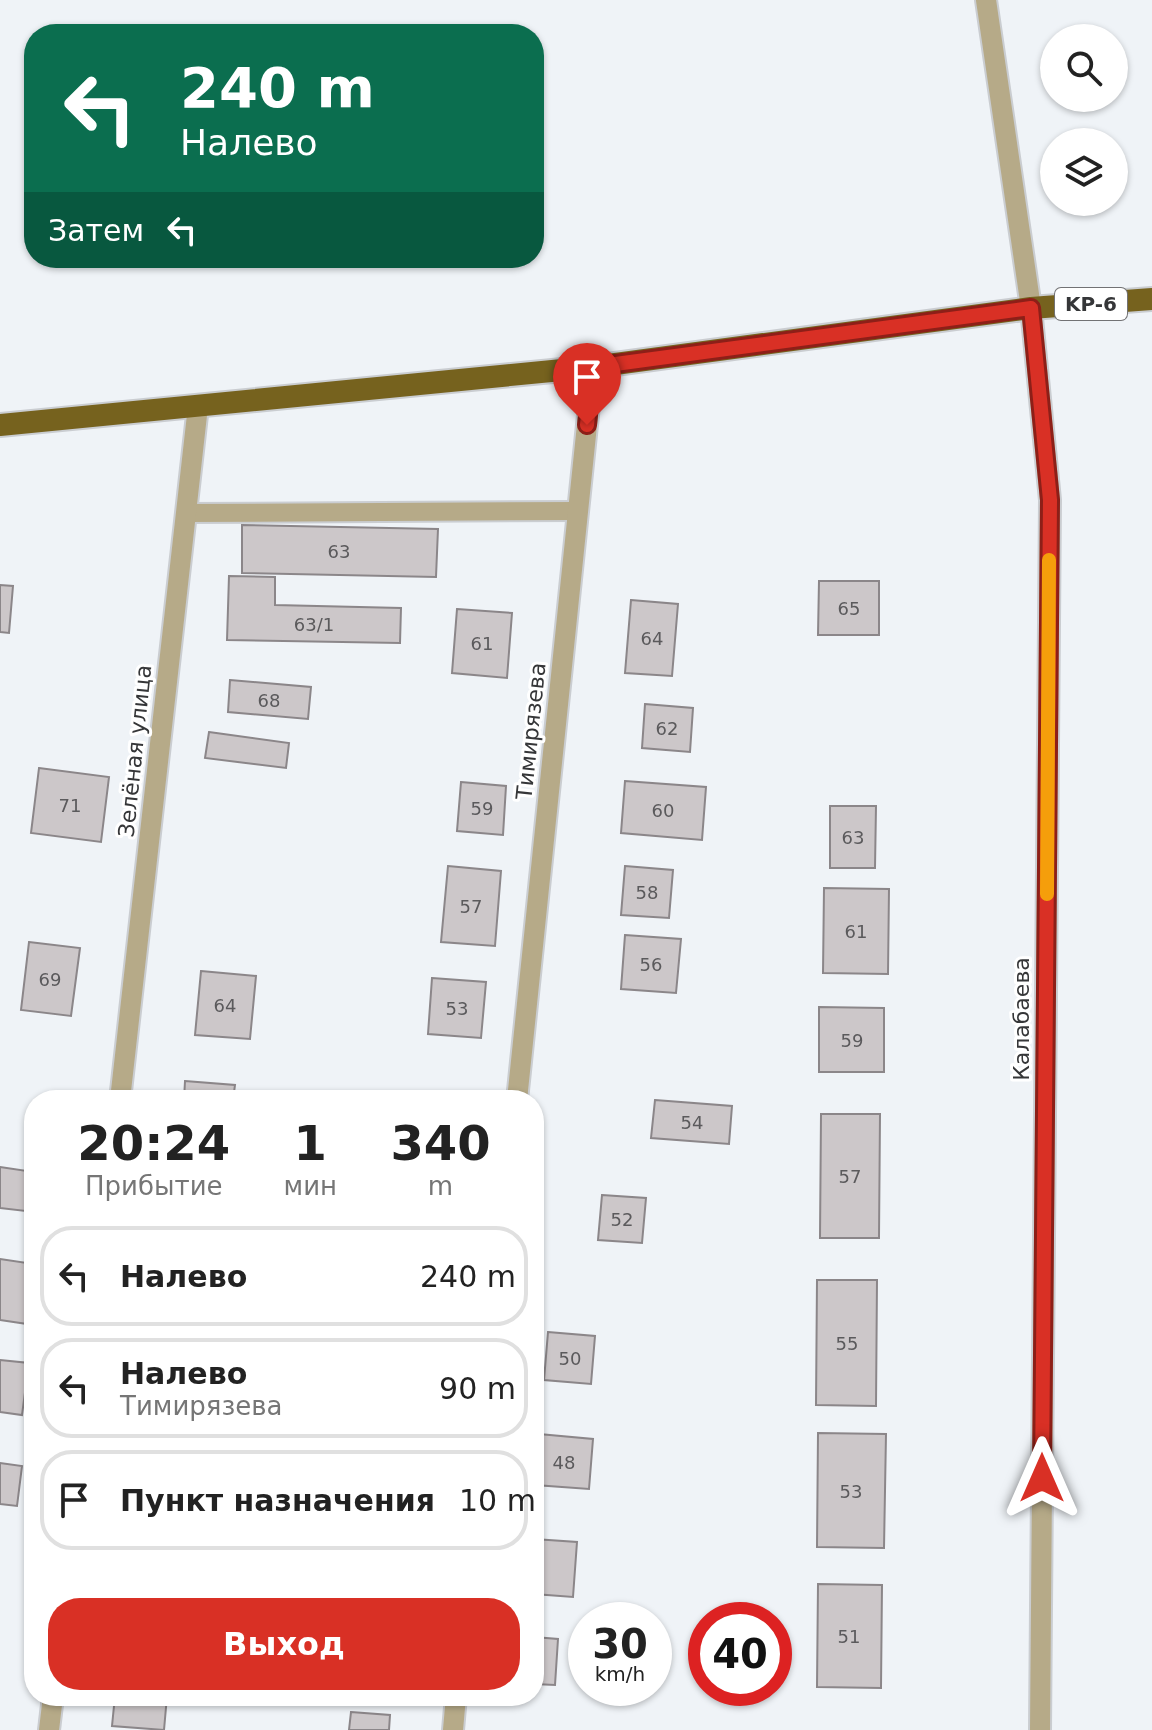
<!DOCTYPE html>
<html lang="ru">
<head>
<meta charset="utf-8">
<style>
  body { margin:0; font-family:"DejaVu Sans",sans-serif; background:#f2f2f2; color:#222; height:100vh; display:flex; flex-direction:column; font-size:30px; white-space:nowrap }
  * { box-sizing:border-box; margin:0 }
  p { font-size:26px; color:#767676 }
  .icon { flex:none; width:44px; height:44px; fill:none; stroke:currentColor; stroke-width:2; stroke-linecap:round; stroke-linejoin:round }
  .map { position:relative; flex:1; overflow:hidden }
  .side { position:absolute; left:24px; top:1090px; width:520px; height:616px; display:flex; flex-direction:column; background:#fff; border-radius:32px; box-shadow:0 2px 6px #0004 }
  .side>* { flex:none }
  .hud { position:absolute; left:24px; top:24px; width:520px; height:244px; border-radius:32px; box-shadow:0 2px 6px #0004; background:#0b6e4f; color:#fff; overflow:hidden }
  .controls { position:absolute; left:1040px; top:24px; display:grid; gap:16px }
  .controls a { display:grid; place-items:center; width:88px; height:88px; border-radius:50%; background:#fff; box-shadow:0 2px 6px #0004; font-size:40px }
  .speed { position:absolute; left:568px; top:1602px; display:flex; gap:16px; font-size:40px; font-weight:700; text-align:center }
  .speed>* { display:grid; place-content:center; width:104px; height:104px; border-radius:50%; background:#fff; box-shadow:0 2px 6px #0004; line-height:1 }
  .speed small { font-size:20px; font-weight:400 }
  .speed .limit { border:12px solid #d22; background:#fff; color:#111 }
  .pin { position:absolute; display:grid; place-items:center; width:68px; height:68px; color:#fff; margin:-82px -34px; border-radius:50% 50% 50% 0; rotate:-45deg; box-shadow:0 0 8px #0007 }
  .pin .icon { rotate:45deg }
  .me { position:absolute; width:88px; margin:-44px; rotate:0deg; stroke-linejoin:round; filter:drop-shadow(0 0 6px #0008) }
  .turn { display:flex; align-items:center; gap:28px; height:168px; padding:0 24px; font-size:36px }
  .turn .icon { width:104px; height:104px; stroke-width:2.5 }
  .turn b { display:block; font-size:56px; line-height:68px }
  .then { display:flex; align-items:center; height:76px; padding:0 24px; background:#0003; gap:16px; font-size:30px }
  .eta { display:flex; justify-content:space-evenly; align-items:center; height:136px; text-align:center }
  .eta b { font-size:48px; font-weight:600; line-height:56px }
  .action { display:flex; gap:16px; margin-top:auto; padding:16px 24px }
  .action a { flex:1; height:92px; border-radius:32px; background:#d93025; color:#fff; font-size:32px; font-weight:600; line-height:92px; text-align:center }
  ul { padding:0; list-style:none }
  li { display:flex; align-items:center; gap:24px; height:100px; margin:0 16px 12px; padding:0 8px; border:4px solid #e0e0e0; border-radius:32px }
  li div { flex:1 }
  li b { display:block; font-size:30px }
  li em { font-style:normal }
  .map>svg:first-child { display:block }
  .building { fill:#ccc7c9; stroke:#8b8689; stroke-width:2 }
  .lines { fill:none; stroke-linecap:round; stroke-linejoin:round }
  .service-casing { stroke:#cacdd1; stroke-width:22 }
  .minor-casing { stroke:#cacdd1; stroke-width:24 }
  .tertiary-casing { stroke:#cacdd1; stroke-width:24 }
  .trunk-casing { stroke:#cacdd1; stroke-width:26 }
  .service { stroke:#b6aa88; stroke-width:18 }
  .minor { stroke:#b6aa88; stroke-width:20 }
  .tertiary { stroke:#b6aa88; stroke-width:20 }
  .trunk { stroke:#76621e; stroke-width:22 }
  .route-casing { stroke:#8d1f18; stroke-width:20 }
  .route { stroke:#d93025; stroke-width:14 }
  .slow { stroke:#f59e0b; stroke-width:14 }
  .labels { text-anchor:middle; dominant-baseline:central; stroke-width:6; stroke-linejoin:round; paint-order:stroke }
  .number-label { font-size:18px; fill:#5b5a5c }
  .shield { fill:#fff; stroke:#727274; stroke-width:2 }
  .shield-label { font-size:20px; font-weight:bold; fill:#353638 }
  .street-label { font-size:22px; fill:#353638; stroke:#fff }
</style>
</head>
<body>
<div class="map">
<svg width="1152" height="1730" viewBox="0 0 1152 1730">
  <rect width="100%" height="100%" fill="#eff3f7"/>
  <g class="building">
    <path d="M242,525L438,529L436,577L242,573Z"/>
    <path d="M229,576L275,577V605L401,608L400,643L227,640Z"/>
    <path d="M819,581H879V635H818Z"/>
    <path d="M0,585L13,586L9,633L0,632Z"/>
    <path d="M631,600L678,604L672,676L625,673Z"/>
    <path d="M457,609L512,613L507,678L452,673Z"/>
    <path d="M230,680L311,687L308,719L228,712Z"/>
    <path d="M645,704L693,708L690,752L642,748Z"/>
    <path d="M209,732L289,743L286,768L205,758Z"/>
    <path d="M39,768L109,777L101,842L31,833Z"/>
    <path d="M625,781L706,787L702,840L621,833Z"/>
    <path d="M461,782L506,786L503,835L457,831Z"/>
    <path d="M830,806H876L875,868H830Z"/>
    <path d="M448,866L501,871L495,946L441,942Z"/>
    <path d="M625,866L673,870L669,918L621,915Z"/>
    <path d="M824,888L889,889L888,974L823,973Z"/>
    <path d="M625,935L681,939L676,993L621,989Z"/>
    <path d="M29,942L80,948L71,1016L21,1010Z"/>
    <path d="M201,971L256,976L250,1039L195,1035Z"/>
    <path d="M432,978L486,982L481,1038L428,1034Z"/>
    <path d="M819,1007L884,1008V1072H819Z"/>
    <path d="M185,1081L235,1085L233,1100H184Z"/>
    <path d="M655,1100L732,1106L729,1144L651,1138Z"/>
    <path d="M821,1114H880L879,1238H820Z"/>
    <path d="M0,1167L34,1172V1212L0,1208Z"/>
    <path d="M602,1195L646,1198L642,1243L598,1240Z"/>
    <path d="M0,1259L34,1264V1325L0,1320Z"/>
    <path d="M817,1280H877L876,1406L816,1405Z"/>
    <path d="M548,1332L595,1336L591,1384L544,1380Z"/>
    <path d="M0,1360L29,1363L22,1415L0,1412Z"/>
    <path d="M818,1433L886,1434L884,1548L817,1547Z"/>
    <path d="M539,1434L593,1439L589,1489L535,1485Z"/>
    <path d="M0,1463L22,1466L17,1506L0,1504Z"/>
    <path d="M534,1539L577,1542L573,1597L534,1594Z"/>
    <path d="M818,1584L882,1585L881,1688L817,1687Z"/>
    <path d="M534,1637L558,1639L555,1685L534,1684Z"/>
    <path d="M115,1696H167L164,1730L112,1726Z"/>
    <path d="M351,1712L390,1715L389,1730H349Z"/>
  </g>
  <g class="lines">
    <defs>
      <path id="service" d="M186,513L578,511"/>
      <g id="minor">
        <path d="M986,0L1031,308"/>
        <path d="M120,1100L198,406"/>
        <path d="M517,1100L593,367"/>
        <path d="M49,1730L53,1696"/>
        <path d="M453,1730L456,1696"/>
      </g>
      <path id="tertiary" d="M1031,308L1050,500L1040,1730"/>
      <path id="trunk" d="M0,425L593,367L1031,308L1152,299"/>
    </defs>
    <use href="#service" class="service-casing"/>
    <use href="#minor" class="minor-casing"/>
    <use href="#tertiary" class="tertiary-casing"/>
    <use href="#trunk" class="trunk-casing"/>
    <use href="#service" class="service"/>
    <use href="#minor" class="minor"/>
    <use href="#tertiary" class="tertiary"/>
    <use href="#trunk" class="trunk"/>
  </g>
  <g class="lines">
    <defs>
      <path id="route" d="M587,425L593,367L1031,308L1050,500L1042,1478"/>
    </defs>
    <use href="#route" class="route-casing"/>
    <use href="#route" class="route"/>
    <path class="slow" d="M1047,894L1049,560"/>
  </g>
  <g class="labels">
    <g class="number-label">
      <text x="339" y="551">63</text>
      <text x="849" y="608">65</text>
      <text x="314" y="624">63/1</text>
      <text x="652" y="638">64</text>
      <text x="482" y="643">61</text>
      <text x="269" y="700">68</text>
      <text x="667" y="728">62</text>
      <text x="70" y="805">71</text>
      <text x="482" y="808">59</text>
      <text x="663" y="810">60</text>
      <text x="853" y="837">63</text>
      <text x="647" y="892">58</text>
      <text x="471" y="906">57</text>
      <text x="856" y="931">61</text>
      <text x="651" y="964">56</text>
      <text x="50" y="979">69</text>
      <text x="225" y="1005">64</text>
      <text x="457" y="1008">53</text>
      <text x="852" y="1040">59</text>
      <text x="692" y="1122">54</text>
      <text x="850" y="1176">57</text>
      <text x="622" y="1219">52</text>
      <text x="847" y="1343">55</text>
      <text x="570" y="1358">50</text>
      <text x="564" y="1462">48</text>
      <text x="851" y="1491">53</text>
      <text x="849" y="1636">51</text>
    </g>
    <rect class="shield" x="1055" y="288" width="72" height="32" rx="6"/>
    <g class="shield-label">
      <text x="1091" y="304">KP-6</text>
    </g>
    <g class="street-label">
      <text transform="translate(531 731) rotate(-84)">Тимирязева</text>
      <text transform="translate(135 751) rotate(-84)">Зелёная улица</text>
      <text transform="translate(1021 1019) rotate(-90)">Калабаева</text>
    </g>
  </g>
</svg>
<div class="controls">
<a><svg class="icon" aria-label="search" viewBox="0 0 24 24"><circle cx="10" cy="10" r="6"/><path d="M15 15l6 6"/></svg></a>
<a><svg class="icon" aria-label="layers" viewBox="0 0 24 24"><path d="M12 4l9 5-9 5-9-5zM3 14l9 5 9-5"/></svg></a>
</div>
<div class="speed"><div>30<small>km/h</small></div><div class="limit">40</div></div>
<div class="pin" style="left:587px;top:425px;background:#d93025"><svg class="icon" aria-label="arrive" viewBox="0 0 24 24"><path d="M6 21V4h12l-3 4 3 4H6"/></svg></div>
<svg class="me" style="left:1042px;top:1478px" viewBox="-20 -20 40 40"><path d="M0-17L14 15 0 8-14 15z" fill="#d93025" stroke="#fff" stroke-width="4"/></svg>
<div class="hud">
<div class="turn"><svg class="icon" aria-label="left" viewBox="0 0 24 24"><path d="M17 20v-9H6M10 6l-5 5 5 5"/></svg><div><b>240 m</b>Налево</div></div>
<div class="then">Затем<svg class="icon" aria-label="left" viewBox="0 0 24 24"><path d="M17 20v-9H6M10 6l-5 5 5 5"/></svg></div>
</div>
<section class="side">
<div class="eta">
<div><b>20:24</b><p>Прибытие</p></div>
<div><b>1</b><p>мин</p></div>
<div><b>340</b><p>m</p></div>
</div>
<ul>
<li><svg class="icon" aria-label="left" viewBox="0 0 24 24"><path d="M17 20v-9H6M10 6l-5 5 5 5"/></svg><div><b>Налево</b></div><em>240 m</em></li>
<li><svg class="icon" aria-label="left" viewBox="0 0 24 24"><path d="M17 20v-9H6M10 6l-5 5 5 5"/></svg><div><b>Налево</b><p>Тимирязева</p></div><em>90 m</em></li>
<li><svg class="icon" aria-label="arrive" viewBox="0 0 24 24"><path d="M6 21V4h12l-3 4 3 4H6"/></svg><div><b>Пункт назначения</b></div><em>10 m</em></li>
</ul>
<div class="action"><a>Выход</a></div>
</section>
</div>
</body>
</html>
